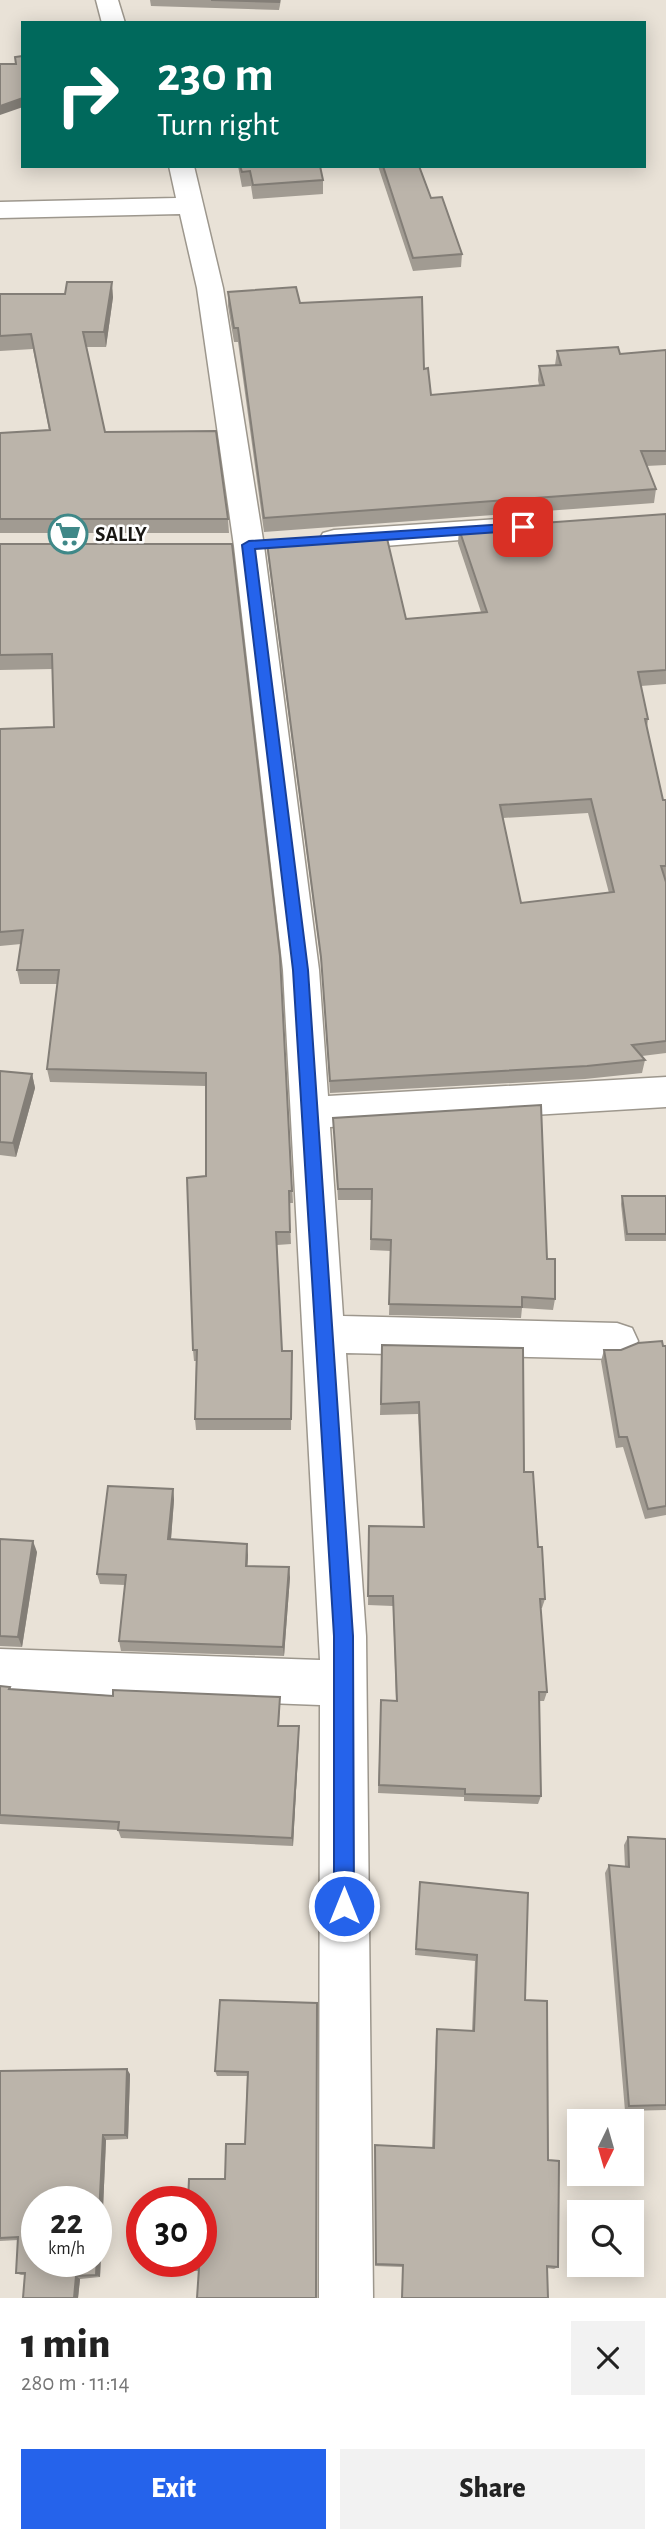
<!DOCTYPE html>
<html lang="en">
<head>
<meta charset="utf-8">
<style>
  body { margin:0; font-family:"Alegreya Sans",sans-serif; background:#f2f2f2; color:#222; height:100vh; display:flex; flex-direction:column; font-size:26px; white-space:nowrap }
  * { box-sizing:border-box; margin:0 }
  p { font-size:23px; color:#767676 }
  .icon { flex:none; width:38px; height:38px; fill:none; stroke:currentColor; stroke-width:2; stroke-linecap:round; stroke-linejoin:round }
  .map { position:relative; height:2298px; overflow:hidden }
  .sheet { display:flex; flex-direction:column; background:#fff; flex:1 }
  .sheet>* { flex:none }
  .top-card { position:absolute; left:21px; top:21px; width:625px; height:147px; border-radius:0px; box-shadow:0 4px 18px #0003; background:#00695c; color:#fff; overflow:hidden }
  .needle { width:46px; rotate:185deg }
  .fabs { position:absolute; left:567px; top:2109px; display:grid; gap:14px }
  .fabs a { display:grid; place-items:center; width:77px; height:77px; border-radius:0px; background:#fff; box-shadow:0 4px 18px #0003; font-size:35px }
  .speed { position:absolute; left:21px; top:2186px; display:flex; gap:14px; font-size:35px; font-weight:700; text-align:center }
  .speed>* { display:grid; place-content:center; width:91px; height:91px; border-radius:50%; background:#fff; box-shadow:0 4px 18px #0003; line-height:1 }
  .speed small { font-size:18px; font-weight:400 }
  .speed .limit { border:10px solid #d22; background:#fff; color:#111 }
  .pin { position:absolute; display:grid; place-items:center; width:60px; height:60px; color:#fff; margin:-30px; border-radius:14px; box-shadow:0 4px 10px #0006 }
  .me { position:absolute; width:77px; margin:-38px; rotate:0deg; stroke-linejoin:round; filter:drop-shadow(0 0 5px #0008) }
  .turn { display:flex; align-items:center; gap:24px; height:147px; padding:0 21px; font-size:32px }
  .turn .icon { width:91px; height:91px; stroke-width:2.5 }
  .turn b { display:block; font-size:49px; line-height:60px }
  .round { display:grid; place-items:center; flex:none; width:74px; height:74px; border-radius:0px; background:#f2f2f2 }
  .head { display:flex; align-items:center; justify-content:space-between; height:119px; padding:0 21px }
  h1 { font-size:42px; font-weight:800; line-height:52px }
  .cta { display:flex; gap:14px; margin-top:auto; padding:14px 21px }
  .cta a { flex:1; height:80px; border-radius:0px; background:#2563eb; color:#fff; font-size:28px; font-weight:800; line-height:80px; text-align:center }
  .cta a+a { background:#f2f2f2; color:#222 }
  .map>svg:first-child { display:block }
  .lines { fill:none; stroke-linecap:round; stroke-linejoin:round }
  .minor-casing { stroke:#9d978d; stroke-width:3 }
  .minor { fill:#fff; fill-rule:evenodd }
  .wall { fill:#a19b92; fill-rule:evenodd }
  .shaded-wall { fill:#837e77 }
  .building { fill:#bbb4aa; stroke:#837e77; stroke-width:2; fill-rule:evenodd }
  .route { fill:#2563eb; stroke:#184099; stroke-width:2 }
  .labels { text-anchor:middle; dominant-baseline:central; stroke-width:5; stroke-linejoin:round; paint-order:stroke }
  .far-poi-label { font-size:21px; font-weight:bold; fill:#191713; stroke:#fff; text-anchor:start }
</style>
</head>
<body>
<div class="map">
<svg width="666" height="2298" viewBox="0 0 666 2298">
  <rect width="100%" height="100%" fill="#e9e2d7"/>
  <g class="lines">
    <defs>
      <g id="minor">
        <path d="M96,0H118L125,23H102Z"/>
        <path d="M169,166H194L223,288L264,546L319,970L328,1096L666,1077V1107L330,1127L343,1316L617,1323L632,1328L638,1341L632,1354L617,1359L346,1353L366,1636L373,2298H319L320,1705L0,1693V1649L320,1660L283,970L234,546L197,288L180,214L0,218V202L176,198Z"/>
        <path d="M512,518L523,521L527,528L523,535L334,550L323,547L319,540L323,533L334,530Z"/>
      </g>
    </defs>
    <use href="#minor" class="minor-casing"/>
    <use href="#minor" class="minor"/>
  </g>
  <g class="wall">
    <path d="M150,0H281L279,10L151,6Z"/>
    <path d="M238,166H320L323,180V194L253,199L251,186L242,187Z"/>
    <path d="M378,166H419L431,198L462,254L461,267L413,271Z"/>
    <path d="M228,292L300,303L424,369L431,395L539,385L538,380L539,366L555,365L557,351L620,354L666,350V465L646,466L656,489L654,503L264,532L238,342H234L228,306Z"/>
    <path d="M0,294L113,297L106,347H86L105,432L228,519L229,533H0V433L49,430L33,349L0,351Z"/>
    <path d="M666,514V684L641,686L648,719L647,728L663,800H666V1053L642,1056L645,1060L642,1073L585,1079L330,1093L322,970L268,557L267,543L406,619L481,612L458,543L459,529ZM588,813L609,893L521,903L503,818Z"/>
    <path d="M0,544L280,956L293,1203H289L291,1244L277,1245L282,1351H292L291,1430H196L195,1419L196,1361H194L193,1350L206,1176V1086L50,1082L47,1069L58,984H20L17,970L21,944L0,946V729L54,727L53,669L0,670Z"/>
    <path d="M0,1071L32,1074L35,1088L16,1157L0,1155Z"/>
    <path d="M333,1118L547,1259L555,1299L553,1310L522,1308L521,1318L389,1315L391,1251L370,1250L372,1200H338Z"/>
    <path d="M622,1196H666V1241H625L621,1204Z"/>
    <path d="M382,1345L524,1472L538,1547L545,1599L542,1608H540L547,1692L544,1701H539L541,1796L538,1804L464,1801V1797L378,1793L381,1700L396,1701L393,1606L368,1605L369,1526L423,1527L418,1414L380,1415Z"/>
    <path d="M663,1346H666V1515L645,1519L623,1447L616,1448L601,1361L604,1350H621Z"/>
    <path d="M173,1489L174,1500L171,1540L248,1555L247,1566L290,1577L284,1656L121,1651L119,1641L125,1585L100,1584L97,1574Z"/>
    <path d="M0,1539L37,1552L22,1647L0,1646Z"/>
    <path d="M0,1686L10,1687L11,1689L280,1706L279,1726L299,1736L293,1846L121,1838L118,1830L0,1824V1828Z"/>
    <path d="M628,1837L666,1839V2110L625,2111L605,1873L609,1865L625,1867L624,1845Z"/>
    <path d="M420,1882L525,2000L548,2160L558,2267L554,2269L547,2268L548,2298H402V2267L375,2266V2145L432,2148L436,2034L437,2029L472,2031L475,1961L415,1955Z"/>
    <path d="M317,2003L199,2271H189L187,2269L225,2179L245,2144L247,2076H217L215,2071Z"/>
    <path d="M0,2071L130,2074L128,2139L106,2140L100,2277L80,2279L78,2298H23L25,2275H21L16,2273L18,2240L0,2241Z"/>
  </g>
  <g class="shaded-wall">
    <path d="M23,98V107L0,115V106Z"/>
    <path d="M112,282L113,297L106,347L104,332Z"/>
    <path d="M32,1074L35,1088L16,1157L13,1143Z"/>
    <path d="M173,1489L174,1500L170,1550L168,1539Z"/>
    <path d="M33,1541L37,1552L22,1647L18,1637Z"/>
    <path d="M247,1544L248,1555L247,1576L246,1566Z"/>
    <path d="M289,1567L290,1577L284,1656L283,1647Z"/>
    <path d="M299,1726V1736L293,1846L292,1838Z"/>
    <path d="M127,2069L130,2074L128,2139L125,2135Z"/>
    <path d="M103,2135L106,2140L100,2277L96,2275Z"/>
    <path d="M76,2276L80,2279L78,2298H74Z"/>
  </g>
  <g class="building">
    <path d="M211,0H279V2Z"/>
    <path d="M23,56V98L0,106V64H16L15,57Z"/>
    <path d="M240,166H320L323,180L253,185L250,171L242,172Z"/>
    <path d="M383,166H419L431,198L442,197L462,254L413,258Z"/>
    <path d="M67,282H112L104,332H83L105,432L216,431L228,519H0V433L50,430L31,334L0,336V294H65Z"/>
    <path d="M296,287L300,303L422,297L424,369L428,368L431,395L544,385L539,366L561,365L557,351L618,347L620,354L666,350V451H641L656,489L264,518L238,328H234L228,292Z"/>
    <path d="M666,514V670L638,672L648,719H645L663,800H666V866H661L666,882V1041L632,1045L645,1060L587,1066L330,1081L321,957L267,543L386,534L406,619L487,612L459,529ZM591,799L614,892L521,903L500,805Z"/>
    <path d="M0,544H232L280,956L292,1191H289L290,1232H276L282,1351H292L291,1419H195L197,1350H193L187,1178L206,1176V1073L47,1069L59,970H17L23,930L0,932V729L54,727L52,654L0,655Z"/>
    <path d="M0,1071L32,1074L13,1143L0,1142Z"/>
    <path d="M541,1105L547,1259H555V1299L522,1297V1307L389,1304L391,1240L371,1239L372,1189H338L333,1118Z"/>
    <path d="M622,1196H666V1234H627Z"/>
    <path d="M662,1341L663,1346H666V1506L648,1509L627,1437H619L604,1350H621L638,1343Z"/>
    <path d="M382,1345L523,1348L524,1472H533L538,1547H542L545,1599H540L547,1692H539L541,1796L465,1794V1789L379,1785L381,1700L397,1701L393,1596H368L369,1526L424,1527L419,1402L381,1404Z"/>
    <path d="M108,1486L173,1489L168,1539L247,1544L246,1566L289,1567L283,1647L119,1641L126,1575L97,1574Z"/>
    <path d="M0,1539L33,1541L18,1637L0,1636Z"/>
    <path d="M0,1686L10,1687L9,1689L113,1696V1690L280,1697L278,1726H299L292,1838L118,1830L119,1822L0,1815Z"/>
    <path d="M628,1837L666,1839V2105L629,2106L609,1865L629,1867Z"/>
    <path d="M420,1882L528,1893L525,2000L547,2001L548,2160L559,2161L558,2267L547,2266L548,2298H402L403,2265L376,2264L375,2145L434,2148L437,2029L474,2031L477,1955L416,1949Z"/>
    <path d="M220,2000L317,2003L316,2298H197L199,2268L187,2269V2261H201V2202H188L189,2179H225L226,2144H245L248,2072L215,2071Z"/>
    <path d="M127,2069L125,2135H103L96,2275L76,2276L74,2298H23L25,2273H16L18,2237L0,2238V2071ZM37,2202H96V2261H37Z"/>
  </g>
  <path class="route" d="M523,523L529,527L527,530L255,549L308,970L353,1636L354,1906L351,1913L344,1916L337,1913L334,1906V1636L293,970L242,545L249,541Z"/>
  <defs>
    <symbol id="supermarket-ring" viewBox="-11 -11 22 22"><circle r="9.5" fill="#fff" stroke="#3f8888" stroke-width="1.5"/><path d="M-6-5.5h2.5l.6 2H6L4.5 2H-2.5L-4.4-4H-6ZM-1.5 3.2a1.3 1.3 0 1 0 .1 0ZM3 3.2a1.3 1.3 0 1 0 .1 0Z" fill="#3f8888"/></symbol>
  </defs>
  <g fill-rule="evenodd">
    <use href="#supermarket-ring" x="46" y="512" width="44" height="44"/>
  </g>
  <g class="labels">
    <g class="far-poi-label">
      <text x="95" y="534">SALLY</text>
    </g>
  </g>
</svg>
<div class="fabs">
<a><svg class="needle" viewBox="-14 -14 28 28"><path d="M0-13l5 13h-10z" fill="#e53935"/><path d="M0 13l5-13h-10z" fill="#767676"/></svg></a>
<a><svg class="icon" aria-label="search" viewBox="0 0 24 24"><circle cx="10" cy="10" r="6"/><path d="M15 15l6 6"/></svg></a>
</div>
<div class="speed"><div>22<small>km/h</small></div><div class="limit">30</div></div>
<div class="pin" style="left:523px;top:527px;background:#d93025"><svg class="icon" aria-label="arrive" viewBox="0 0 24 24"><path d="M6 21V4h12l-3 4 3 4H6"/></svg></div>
<svg class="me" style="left:344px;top:1906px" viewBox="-20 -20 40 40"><circle r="17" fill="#2563eb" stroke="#fff" stroke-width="3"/><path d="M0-11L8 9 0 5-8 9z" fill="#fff"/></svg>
<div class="top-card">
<div class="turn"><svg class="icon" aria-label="right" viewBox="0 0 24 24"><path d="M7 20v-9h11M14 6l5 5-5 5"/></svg><div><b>230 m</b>Turn right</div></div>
</div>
</div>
<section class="sheet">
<div class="head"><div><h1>1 min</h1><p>280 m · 11:14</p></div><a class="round"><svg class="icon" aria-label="close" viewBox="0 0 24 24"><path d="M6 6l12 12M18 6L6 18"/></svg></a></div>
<div class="cta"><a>Exit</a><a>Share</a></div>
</section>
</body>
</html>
